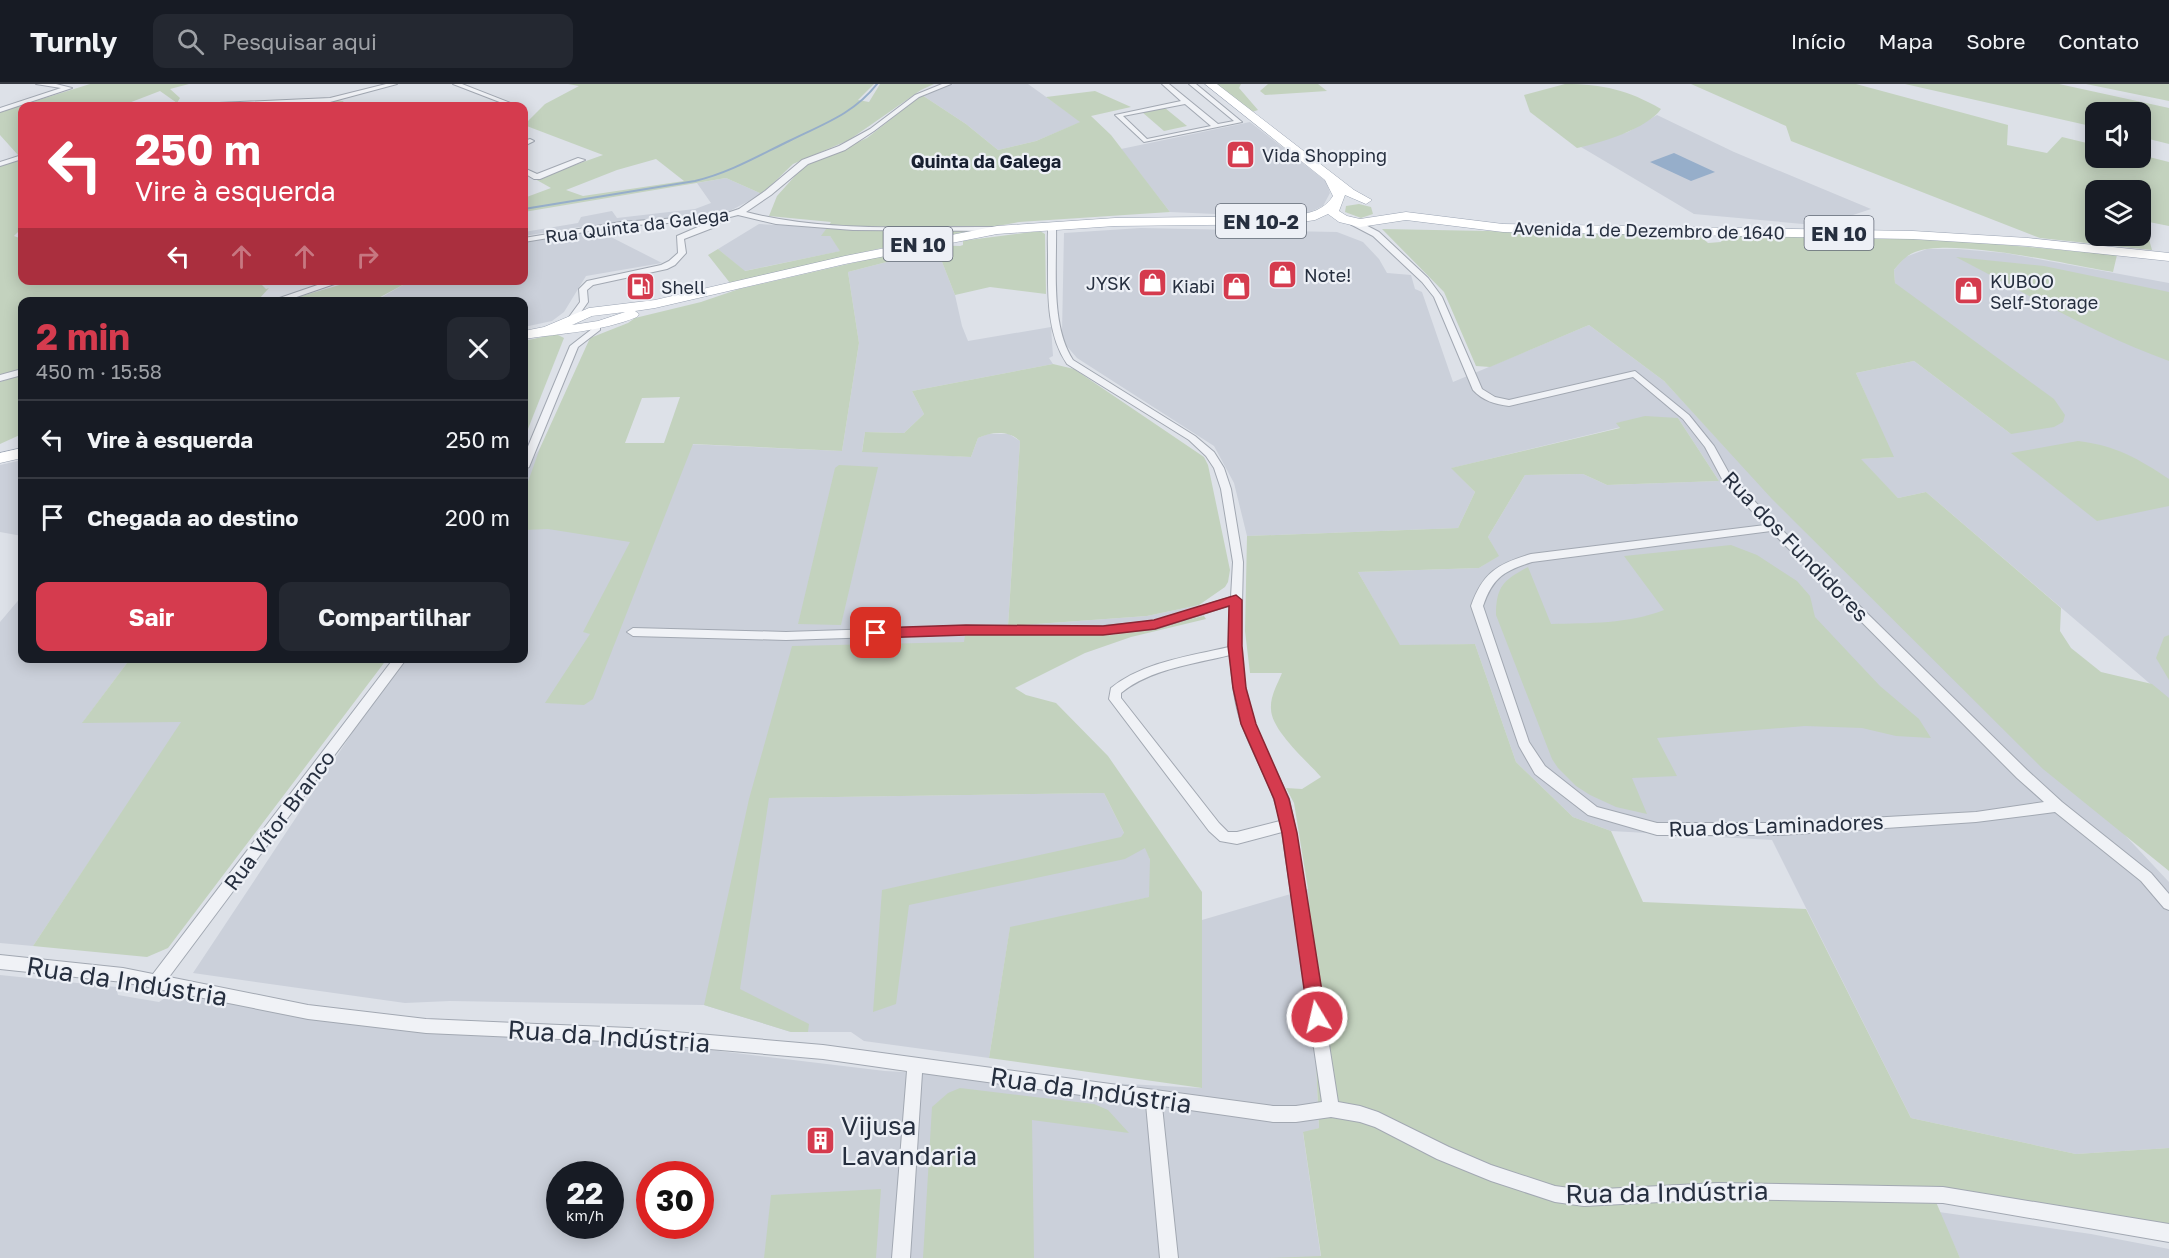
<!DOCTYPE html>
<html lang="pt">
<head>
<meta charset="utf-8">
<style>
  body { margin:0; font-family:"Golos Text",sans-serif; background:#242831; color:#f1f3f6; height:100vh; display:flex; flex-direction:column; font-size:22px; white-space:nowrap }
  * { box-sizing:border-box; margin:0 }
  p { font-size:20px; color:#9ea1a6 }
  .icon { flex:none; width:33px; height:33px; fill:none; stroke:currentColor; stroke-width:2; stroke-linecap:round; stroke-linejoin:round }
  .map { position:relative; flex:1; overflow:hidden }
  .sheet { position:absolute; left:18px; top:213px; width:510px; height:366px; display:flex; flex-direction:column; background:#171b24; border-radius:12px; box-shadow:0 3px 15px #0003 }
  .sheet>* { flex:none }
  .guide { position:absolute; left:18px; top:18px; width:510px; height:183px; border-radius:12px; box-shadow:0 3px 15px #0003; background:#d53b4e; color:#fff; overflow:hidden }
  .fabs { position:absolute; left:2085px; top:18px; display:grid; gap:12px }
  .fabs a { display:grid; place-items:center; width:66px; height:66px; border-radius:12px; background:#171b24; box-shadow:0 3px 15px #0003; font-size:30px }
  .speed { position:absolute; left:546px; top:1077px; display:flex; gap:12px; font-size:30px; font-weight:700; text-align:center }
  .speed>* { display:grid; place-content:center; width:78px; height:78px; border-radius:50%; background:#171b24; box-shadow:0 3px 15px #0003; line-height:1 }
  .speed small { font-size:15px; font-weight:400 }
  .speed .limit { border:9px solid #d22; background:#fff; color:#111 }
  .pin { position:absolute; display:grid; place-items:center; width:51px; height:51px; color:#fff; margin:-26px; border-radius:12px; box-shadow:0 3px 9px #0006 }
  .me { position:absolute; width:66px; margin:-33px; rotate:351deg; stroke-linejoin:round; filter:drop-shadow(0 0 4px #0008) }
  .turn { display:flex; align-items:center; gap:21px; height:126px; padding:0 18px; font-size:27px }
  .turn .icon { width:78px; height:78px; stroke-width:2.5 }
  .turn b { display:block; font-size:42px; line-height:51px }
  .lanes { display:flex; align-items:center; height:57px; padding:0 18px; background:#0003; justify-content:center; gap:30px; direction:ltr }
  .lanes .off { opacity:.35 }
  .round { display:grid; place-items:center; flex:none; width:63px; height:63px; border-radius:12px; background:#242831 }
  .summary { display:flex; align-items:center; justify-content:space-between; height:102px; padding:0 18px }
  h1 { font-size:36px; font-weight:700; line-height:45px; color:#d53b4e }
  .action { display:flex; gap:12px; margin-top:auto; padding:12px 18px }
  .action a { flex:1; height:69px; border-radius:12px; background:#d53b4e; color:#fff; font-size:24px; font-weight:700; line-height:69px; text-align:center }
  .action a+a { background:#242831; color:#f1f3f6 }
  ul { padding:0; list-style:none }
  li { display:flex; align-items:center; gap:18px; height:78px; padding:0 18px; border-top:2px solid #363941 }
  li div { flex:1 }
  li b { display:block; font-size:22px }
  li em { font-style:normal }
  header { display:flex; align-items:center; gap:36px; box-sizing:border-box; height:84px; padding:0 30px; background:#171b24; border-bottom:2px solid #363941 }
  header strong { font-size:28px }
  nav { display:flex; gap:33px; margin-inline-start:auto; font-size:21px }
  .search { width:420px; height:54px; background:#242831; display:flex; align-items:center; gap:15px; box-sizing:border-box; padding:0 21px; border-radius:12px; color:#9ea1a6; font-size:22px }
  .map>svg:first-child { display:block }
  .built { fill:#cbd0da; fill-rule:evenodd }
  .green { fill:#c3d2be; fill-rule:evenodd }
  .water { fill:#96aeca }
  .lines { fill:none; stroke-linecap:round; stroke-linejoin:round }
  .stream { stroke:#96aeca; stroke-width:2 }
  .street-casing { stroke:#a2a8b2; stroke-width:2 }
  .primary-casing { stroke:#9ca5b4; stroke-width:1 }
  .street { fill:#f0f2f6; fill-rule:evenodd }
  .primary { fill:#fff; fill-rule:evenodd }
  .route { fill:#d53b4e; stroke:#8a2633; stroke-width:1.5 }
  .labels { text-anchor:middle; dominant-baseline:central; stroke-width:4.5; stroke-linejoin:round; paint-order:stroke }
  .far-poi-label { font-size:18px; fill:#262f3f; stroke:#edf0f6; text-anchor:start }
  .far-neighbourhood-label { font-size:18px; font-weight:bold; fill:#182030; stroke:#edf0f6 }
  .far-street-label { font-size:18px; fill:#262f3f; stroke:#edf0f6 }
  .shield { fill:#edf0f6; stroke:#626976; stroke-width:1.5 }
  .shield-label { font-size:20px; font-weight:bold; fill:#262f3f }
  .street-label { font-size:21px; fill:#262f3f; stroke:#edf0f6 }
  .near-street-label { font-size:26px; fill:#262f3f; stroke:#edf0f6 }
  .near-poi-label { font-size:26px; fill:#262f3f; stroke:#edf0f6; text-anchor:start }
</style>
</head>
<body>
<header>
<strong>Turnly</strong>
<div class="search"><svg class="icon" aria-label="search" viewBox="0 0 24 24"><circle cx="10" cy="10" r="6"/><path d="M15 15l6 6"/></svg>Pesquisar aqui</div>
<nav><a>Início</a><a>Mapa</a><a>Sobre</a><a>Contato</a></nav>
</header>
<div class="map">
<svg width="2169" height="1174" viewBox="0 0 2169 1174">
  <rect width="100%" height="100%" fill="#dde1e8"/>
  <g class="built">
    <path d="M953,0H1028L1081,38L1036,57L998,66L966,40L922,11Z"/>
    <path d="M1657,31L1734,68L1871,125L1841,135L1846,138L1847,144L1694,130L1581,63L1628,48Z"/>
    <path d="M1250,38L1326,97L1330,109L1323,122L1304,131L1282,133L1170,128L1121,65Z"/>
    <path d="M726,94L762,110L728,128L586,142L524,152V148L578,139L581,133L612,127L617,134L695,125L711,119L697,99Z"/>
    <path d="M759,140L827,144L822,152H830L841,167L744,187L718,165Z"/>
    <path d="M1141,144L1337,148L1363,158L1379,175L1387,189L1411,191L1415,205L1422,208L1453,298L1589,241L1664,297L1729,367L1956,571L2169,798V1064L2076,1070L1911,1034L1772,756L1611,747L1573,733L1516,678L1475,560L1400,562L1358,488L1479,484L1498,472L1488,453L1525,391L1583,390L1607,401L1719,397L1678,334L1617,339L1621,343L1452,384L1475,408L1458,444L1247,452L1234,399L1214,362L1077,274L1065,260L1062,249L1064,149Z"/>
    <path d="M604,145L603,149L662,179L586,192L564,228L552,237L524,243V218H373L410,197L524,196V158Z"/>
    <path d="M937,165L955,211L962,242L968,257L1051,243L1053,272L1049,274L1053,280L912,307L924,330L904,349L865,348L862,367L971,373L978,354L988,350H1009L1020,357L1008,542L1147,532L1199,521L1204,532L1112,551H966L965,558L949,559L768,714L1104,709L1124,749L1146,764L1150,776V813L1010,844L989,974L864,957L851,948H791L704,921L450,917L405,919L193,889L401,575L524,574V389L540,364L664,359L842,367L859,259L848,188Z"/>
    <path d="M1927,165H1958L2005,169L2169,199V616L1926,408L1898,414L1860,375L1893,373L1856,289L1914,277L2011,350L1895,199L1894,186L1905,173Z"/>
    <path d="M22,376V452L0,448V381Z"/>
    <path d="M22,512V574L130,575L83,638H182L33,862L0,859V538Z"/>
    <path d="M1308,805L1319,1044L1303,1049L1321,1174H0V891L116,903L118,911L159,918L171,910L387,941L669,961L885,987L1201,1004L1202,836ZM560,1090H610V1142H560ZM650,1090H700V1142H650Z"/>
    <path d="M1939,1128L2091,1150L2169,1165V1174H1960Z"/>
  </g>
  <g class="green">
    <path d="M90,0H189L170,5L180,14L177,19L160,7L121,22H22V70L18,71L0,51V28Z"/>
    <path d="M568,0H874L858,16L869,18L880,0H934L921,6L849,56L793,80L762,110L726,94L524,128V114L551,104L535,95L603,71L524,41L545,20L579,2ZM656,75L684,97L583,112L566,106L617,86Z"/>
    <path d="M1216,0H1241L1239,4L1258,26L1252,28Z"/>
    <path d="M1268,0H1318L1327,7L1265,11L1260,7Z"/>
    <path d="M1565,0C1603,0 1628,6 1661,25C1647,45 1600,59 1577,64L1530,28L1524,11Z"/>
    <path d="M1691,0H1856L2008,41L2007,61L2047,69L2062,53L2095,61L2096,74H2140L2141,71L2169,78V142L2144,137L2152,166L2040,154L1791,57L1786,42ZM2140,106V152H2096V106Z"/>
    <path d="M1905,0H2059L2169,24V60L2141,53L2140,28H2096L2095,43Z"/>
    <path d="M2086,0H2169V17Z"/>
    <path d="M1095,7L1131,23L1091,32L1111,51L1170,128L1019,138L895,161L730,199L708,171L718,165L745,187L840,167L830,152H821L831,138L769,132L777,112L803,83L867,54L922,11L966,40L998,66L1036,57L1080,38L1046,13Z"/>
    <path d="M333,16L343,17L346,22H224Z"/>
    <path d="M1165,24L1187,42L1164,47L1142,28Z"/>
    <path d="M22,75V144L14,152L22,155V196H257L266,205L269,204L259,215L252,218H22V285L0,291V82Z"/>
    <path d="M1359,120L1371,123L1373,130L1361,134L1345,128L1346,122Z"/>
    <path d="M1382,145L1699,151L1708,159L1721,158L1725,150L1950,156L2117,171L2113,188C2069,181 1953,153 1915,168C1905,172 1900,179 1894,186L1895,199L2054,315L2065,331L2063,338L2054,343L2011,350L1914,277L1856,289L1894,373L1861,375L1898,414L1926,408L2061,524L2060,547L2071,564L2101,588L2152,600L2169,614V787L2043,685L1772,415L1664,297L1589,241L1490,283L1476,282L1444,208Z"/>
    <path d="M1040,147L1045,150L1046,210L990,203L955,211L937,165L848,188L859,259L842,367L693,360L593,615L584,621L545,619L590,550L583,548L630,458L548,445L524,446V409L540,364L590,254L628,239L635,234L701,218L739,205L931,161L960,162L963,161V157L969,156ZM680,313L664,359H625L642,314Z"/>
    <path d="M1956,173L2044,182L2169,208V277C2095,250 2025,209 1956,173Z"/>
    <path d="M353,197H410L373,217L281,218Z"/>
    <path d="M556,250L564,254L524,355V257Z"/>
    <path d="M1053,280L1074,285L1204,373L1208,381L1230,486L1228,498L1225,503L1199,521L1147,532L1008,542L1020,357C1008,346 992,348 978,354L971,373L862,368L865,348L904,349L924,330L912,307Z"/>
    <path d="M22,291V350L0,360V298Z"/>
    <path d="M1645,332L1678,334L1719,397L1607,401L1583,390L1525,391L1488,453L1499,472L1479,484L1358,488L1400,561L1475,560L1516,678L1573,733L1611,747L1643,818L1806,825L1911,1034L2076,1070L2169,1064V1141L1930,1104L1960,1174H1267L1321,1172L1303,1048L1319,1044L1308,805L1294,719L1286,704L1302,705L1321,693C1307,677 1271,646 1271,625C1270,613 1277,601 1282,589H1250L1245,547L1247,452L1458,444L1475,408L1451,384L1620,344L1616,339Z"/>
    <path d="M2078,357C2117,362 2137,374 2169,395V422L2097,437L2011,369Z"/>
    <path d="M839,381L878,383L841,541L798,540L835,384Z"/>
    <path d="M1731,461L1757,471L1797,497L1810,512L1815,533L1880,602L1919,635L1931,654L1896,652L1862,644L1805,642L1657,654L1677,692L1632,694L1647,730L1616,723L1590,711L1576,702L1558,684L1552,675L1496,531C1496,502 1504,496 1528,483L1551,540C1589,539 1628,540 1664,526L1624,472Z"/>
    <path d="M1204,532L1206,535L1131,553L1085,569L1015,604L1026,611L1056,619L1108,672L1202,808V1004L989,974L1010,843L1149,813L1150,776L1145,764L1125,775L909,821L896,920L873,928L882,806L1121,753L1124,749L1104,709L769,714L740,905L809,940L808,948H791L704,921L749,715L792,562L964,558L965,551H1112Z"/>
    <path d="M2169,551V596L2156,574L2164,553Z"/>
    <path d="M130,575H387L168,864L147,873L33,862L181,638L82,639Z"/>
    <path d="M960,1004L1094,1020L1108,1026L1129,1049L1032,1036L1034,1174H923L932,1023L948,1009Z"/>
    <path d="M881,1105L876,1174H764L771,1111Z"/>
  </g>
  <path class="water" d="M1674,69L1715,88L1691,97L1650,78Z"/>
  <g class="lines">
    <path class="stream" d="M524,125L695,97C729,89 758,72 789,57C821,41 854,30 877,0"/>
    <defs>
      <g id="street">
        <path d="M36,0H56L72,4L0,28V24L61,4Z"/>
        <path d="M386,0H397L330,18L231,22H195L198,20L330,14Z"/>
        <path d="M453,0H462L518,22H510Z"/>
        <path d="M942,0H951L919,13L874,47L845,66L808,80L771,111L746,128C827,149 915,142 998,143H1001V147L853,146L776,140L738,131L726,134L715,143L684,155L686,169L675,181L667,185L593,201L587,206L588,218L576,235L573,236L569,233L580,218L579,205L587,197L661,181L669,177L678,169L677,152L714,136L621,142L524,158V154L621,138L721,131L739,125L765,107L802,76L839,62L870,45L915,11Z"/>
        <path d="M1162,0H1169L1218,40L1234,37L1189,0H1196L1242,38L1144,58L1115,31L1181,17ZM1185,20L1211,42L1147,55L1123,32Z"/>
        <path d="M530,55L534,57L524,62V57Z"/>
        <path d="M22,71V75L0,82V78Z"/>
        <path d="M578,74L585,76L540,95H534L524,89V84L537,90Z"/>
        <path d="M1350,136H1356L1379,148L1428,194L1442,213L1482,305L1495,313L1509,316L1635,287L1689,331L1714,362L1730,391L1777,441L2027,686L2062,718L2151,789L2169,810V826L2164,824L2141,797L2055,728L1976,738L1780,751H1657L1588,731L1535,690L1519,662L1471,522C1483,488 1498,480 1531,470L1765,441L1722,395L1705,363L1683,335L1633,293L1509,322C1495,320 1483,317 1473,306L1434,213L1422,198L1373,152L1350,140ZM1771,447L2017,694L2044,718L1976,728L1780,739H1657L1597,723L1545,682L1529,658L1483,522C1493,493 1504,487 1532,478Z"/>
        <path d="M1049,139L1056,141C1057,182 1050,241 1073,276L1195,352L1214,368L1224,384L1231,405L1243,478L1241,562L1245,604L1254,640L1289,715L1296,749L1338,1018L1360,1022L1378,1028L1449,1063L1491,1081L1555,1102L1584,1106L1718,1099L1943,1103L2169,1140V1158L1943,1119L1718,1115L1584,1122L1555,1118L1491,1097L1437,1075L1375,1043L1360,1038L1331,1033L1296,1038H1273L1162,1022L1178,1174H1160L1146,1020L922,989L910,1174H892L907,987L823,975L629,958L426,949L308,935L123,898L0,885V871L123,884L153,890L394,574H407L169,893L308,921L426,935L629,944L823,961L1273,1022H1296L1322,1018L1282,748L1237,760L1220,757L1209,747L1109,615L1111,604C1143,578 1190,572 1229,563L1231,521L1155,545L1103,550H966L786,556L633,552L627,548L633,544L786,548L966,542H1103L1155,537L1231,513L1233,478L1221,405L1214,384L1206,372L1189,356L1067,280C1046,249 1048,208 1048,172C1048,161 1047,149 1049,139ZM1230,571C1232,595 1234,619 1242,641C1254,674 1273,702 1280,737L1237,748H1228L1219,739L1121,614V609C1150,585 1194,580 1230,571Z"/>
        <path d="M332,196H346L282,218H268Z"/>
        <path d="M597,241L600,242V246L578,263L529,383L524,386V372L570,262Z"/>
        <path d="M22,285V291L0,297V291Z"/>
      </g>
      <g id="primary">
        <path d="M1205,0H1217L1354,106L1372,116L1366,120L1345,111L1339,127L1347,132L1360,135L1406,128L1503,140L1913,147L2028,154L2169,169V177L2028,162L1913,155L1503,148L1406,136L1360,143L1339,138L1328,130L1315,136L1289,140L1115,142L997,150L845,180L655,224L635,227L639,230L637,233C600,248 562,249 524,255V247L544,243L589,224L655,216L845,172L997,142L1115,134L1289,132C1306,130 1323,128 1333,112L1325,96ZM625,228L598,237L572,241L592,232Z"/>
        <path d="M22,364V374L0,379V369Z"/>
      </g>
    </defs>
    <use href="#street" class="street-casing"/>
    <use href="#primary" class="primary-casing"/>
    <use href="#street" class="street"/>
    <use href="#primary" class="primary"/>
  </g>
  <path class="route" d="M1236,511L1242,516V562L1246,604L1256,640L1289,715L1297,749L1326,933L1323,939L1317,941L1311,939L1308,933L1282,749L1274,715L1241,640L1233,604L1228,562L1229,522L1155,545L1103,551H966L876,554L869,549L876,544L966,541L1103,542L1154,536Z"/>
  <defs>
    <symbol id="shop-square" viewBox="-11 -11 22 22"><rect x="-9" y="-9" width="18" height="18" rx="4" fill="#d53b4e" stroke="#edf0f6"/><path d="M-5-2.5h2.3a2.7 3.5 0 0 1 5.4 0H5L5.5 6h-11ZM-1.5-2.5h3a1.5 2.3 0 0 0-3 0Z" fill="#fff"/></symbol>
    <symbol id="fuel-square" viewBox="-11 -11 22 22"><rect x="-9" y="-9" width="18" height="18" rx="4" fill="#d53b4e" stroke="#edf0f6"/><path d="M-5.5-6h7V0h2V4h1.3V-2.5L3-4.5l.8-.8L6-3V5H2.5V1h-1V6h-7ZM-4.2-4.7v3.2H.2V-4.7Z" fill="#fff"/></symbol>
    <symbol id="building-square" viewBox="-11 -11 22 22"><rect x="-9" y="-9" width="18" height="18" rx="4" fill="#d53b4e" stroke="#edf0f6"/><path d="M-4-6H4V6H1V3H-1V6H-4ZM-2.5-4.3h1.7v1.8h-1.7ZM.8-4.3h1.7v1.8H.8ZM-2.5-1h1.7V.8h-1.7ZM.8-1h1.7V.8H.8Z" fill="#fff"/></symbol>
  </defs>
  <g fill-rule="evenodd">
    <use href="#shop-square" x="1224" y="54" width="33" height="33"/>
    <use href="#shop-square" x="1266" y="174" width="33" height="33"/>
    <use href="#shop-square" x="1136" y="182" width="33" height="33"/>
    <use href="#shop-square" x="1220" y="186" width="33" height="33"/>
    <use href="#fuel-square" x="624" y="186" width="33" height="33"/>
    <use href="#shop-square" x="1952" y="190" width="33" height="33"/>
    <use href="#building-square" x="804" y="1040" width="33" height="33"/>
  </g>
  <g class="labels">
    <g class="far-poi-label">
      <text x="1262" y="71">Vida Shopping</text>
      <text x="1304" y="191">Note!</text>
      <text x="1990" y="197">KUBOO<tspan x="1990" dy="21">Self-Storage</tspan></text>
      <text x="1131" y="199" text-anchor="end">JYSK</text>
      <text x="1215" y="202" text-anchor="end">Kiabi</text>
      <text x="661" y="203">Shell</text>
    </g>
    <g class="far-neighbourhood-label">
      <text x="986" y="77">Quinta da Galega</text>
    </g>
    <g class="far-street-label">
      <text transform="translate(637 141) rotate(-7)">Rua Quinta da Galega</text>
      <text transform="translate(1649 146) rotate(1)">Avenida 1 de Dezembro de 1640</text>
    </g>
    <g class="shield">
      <rect x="1216" y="120" width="90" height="34" rx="4.5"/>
      <rect x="1804.5" y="132" width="69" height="34" rx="4.5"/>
      <rect x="883.5" y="143" width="69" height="34" rx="4.5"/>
    </g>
    <g class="shield-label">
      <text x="1261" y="137">EN 10-2</text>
      <text x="1839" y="149">EN 10</text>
      <text x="918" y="160">EN 10</text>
    </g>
    <g class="street-label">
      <text transform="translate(1796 462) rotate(46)">Rua dos Fundidores</text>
      <text transform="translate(279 736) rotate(-53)">Rua Vítor Branco</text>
      <text transform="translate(1776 741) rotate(-2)">Rua dos Laminadores</text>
    </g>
    <g class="near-street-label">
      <text transform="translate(127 897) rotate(9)">Rua da Indústria</text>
      <text transform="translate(609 952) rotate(4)">Rua da Indústria</text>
      <text transform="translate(1091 1006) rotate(8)">Rua da Indústria</text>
      <text transform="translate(1667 1108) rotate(-1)">Rua da Indústria</text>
    </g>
    <g class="near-poi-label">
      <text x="841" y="1041">Vijusa<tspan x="841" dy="30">Lavandaria</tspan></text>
    </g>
  </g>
</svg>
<div class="fabs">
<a><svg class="icon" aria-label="sound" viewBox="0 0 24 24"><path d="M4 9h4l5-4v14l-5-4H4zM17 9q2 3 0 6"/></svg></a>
<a><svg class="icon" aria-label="layers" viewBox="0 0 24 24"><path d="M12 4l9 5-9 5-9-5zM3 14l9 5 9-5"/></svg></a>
</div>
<div class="speed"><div>22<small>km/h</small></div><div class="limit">30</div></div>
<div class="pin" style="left:876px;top:549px;background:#d93025"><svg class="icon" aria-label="arrive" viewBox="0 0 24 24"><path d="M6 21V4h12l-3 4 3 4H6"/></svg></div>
<svg class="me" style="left:1317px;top:933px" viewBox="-20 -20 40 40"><circle r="17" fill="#d53b4e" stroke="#fff" stroke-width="3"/><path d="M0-11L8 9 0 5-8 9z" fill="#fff"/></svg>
<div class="guide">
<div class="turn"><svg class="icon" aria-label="left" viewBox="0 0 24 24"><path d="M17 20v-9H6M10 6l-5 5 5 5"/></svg><div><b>250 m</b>Vire à esquerda</div></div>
<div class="lanes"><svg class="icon" aria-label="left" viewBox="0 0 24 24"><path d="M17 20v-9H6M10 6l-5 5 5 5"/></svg><svg class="icon off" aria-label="ahead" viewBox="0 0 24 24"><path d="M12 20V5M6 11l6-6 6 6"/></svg><svg class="icon off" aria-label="ahead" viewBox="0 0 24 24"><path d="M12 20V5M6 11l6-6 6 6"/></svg><svg class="icon off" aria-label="right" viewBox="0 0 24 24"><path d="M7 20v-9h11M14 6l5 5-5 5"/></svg></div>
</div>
<section class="sheet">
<div class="summary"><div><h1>2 min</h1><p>450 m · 15:58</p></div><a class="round"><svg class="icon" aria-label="close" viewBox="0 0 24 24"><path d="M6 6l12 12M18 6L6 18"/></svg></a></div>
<ul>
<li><svg class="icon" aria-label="left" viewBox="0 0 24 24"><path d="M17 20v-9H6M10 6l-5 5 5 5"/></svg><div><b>Vire à esquerda</b></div><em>250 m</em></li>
<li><svg class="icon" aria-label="arrive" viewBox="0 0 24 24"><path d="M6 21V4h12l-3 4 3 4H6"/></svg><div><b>Chegada ao destino</b></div><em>200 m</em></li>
</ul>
<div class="action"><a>Sair</a><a>Compartilhar</a></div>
</section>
</div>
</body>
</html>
